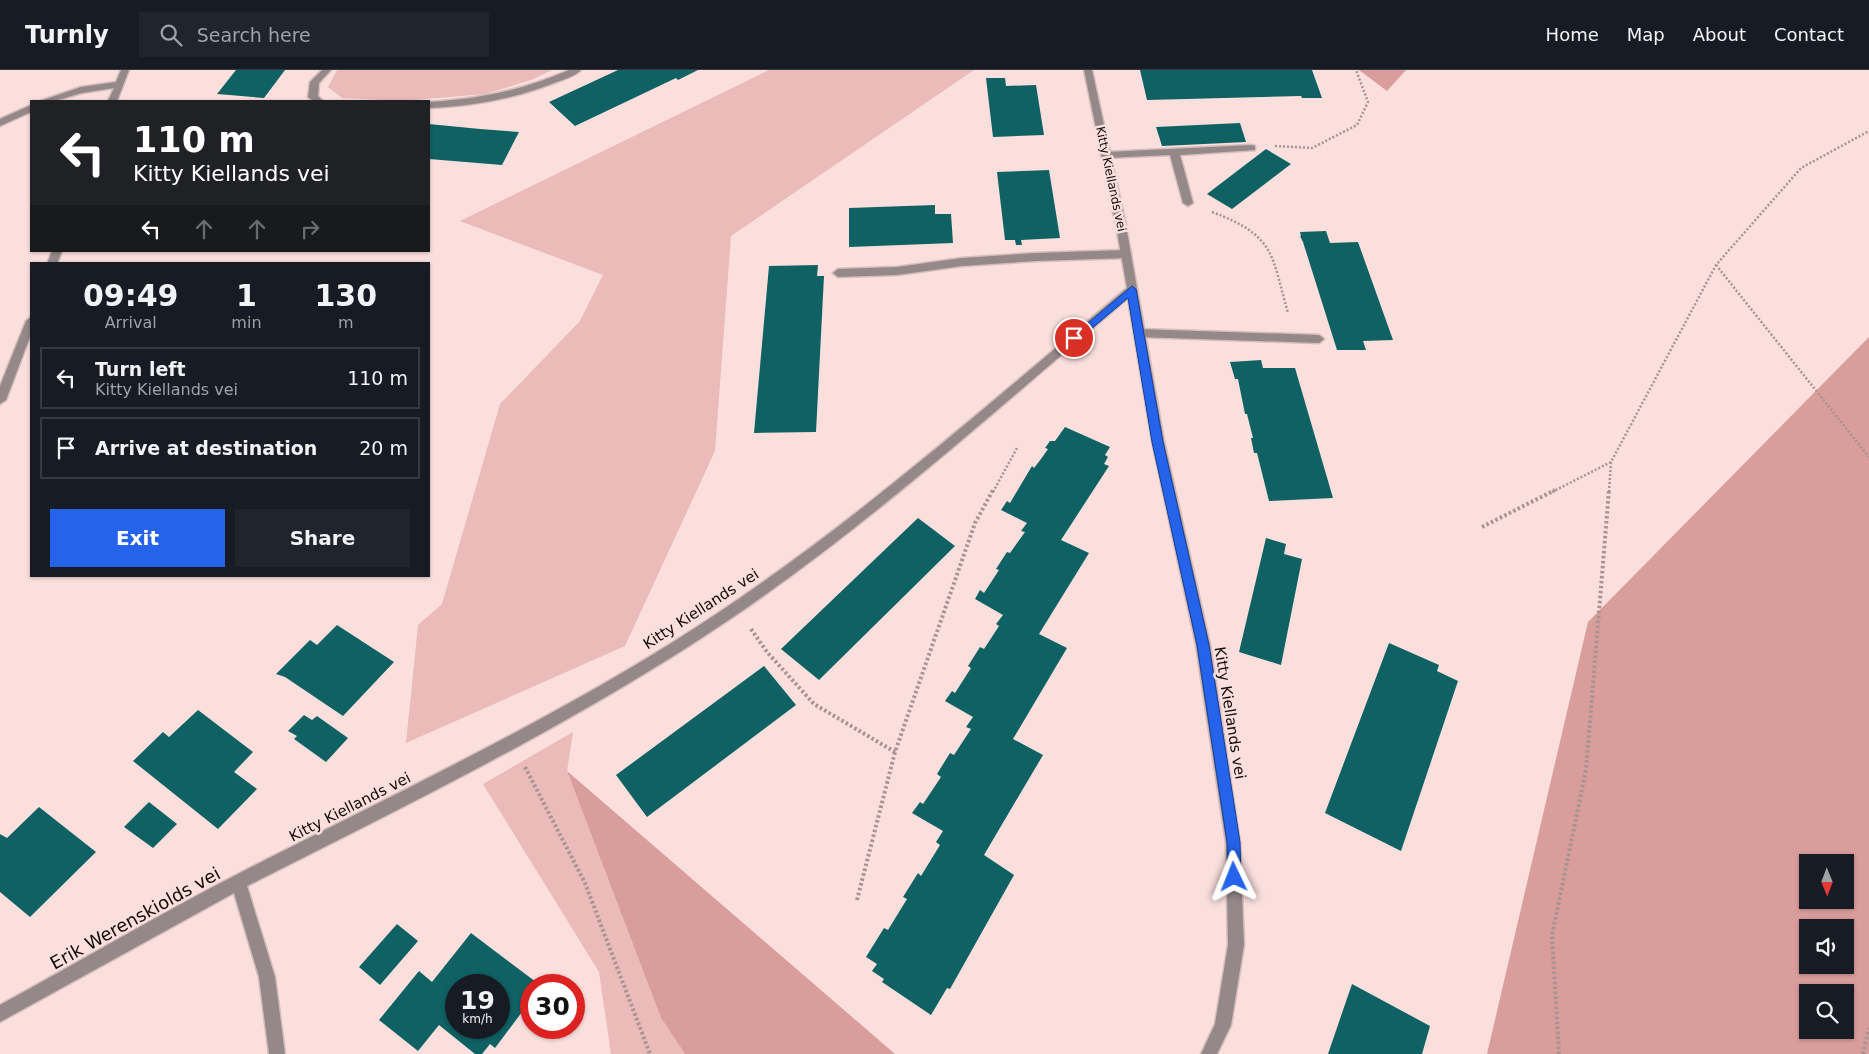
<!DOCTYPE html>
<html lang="en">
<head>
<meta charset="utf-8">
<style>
  body { margin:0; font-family:"DejaVu Sans",sans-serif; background:#20242c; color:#f1f3f6; height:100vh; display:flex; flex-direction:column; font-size:19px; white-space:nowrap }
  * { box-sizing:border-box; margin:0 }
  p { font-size:16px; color:#9ea1a6 }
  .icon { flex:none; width:28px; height:28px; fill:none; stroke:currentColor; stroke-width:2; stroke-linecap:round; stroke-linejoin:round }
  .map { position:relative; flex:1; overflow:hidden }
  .drawer { position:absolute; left:30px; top:192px; width:400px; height:315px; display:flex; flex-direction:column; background:#171b24; border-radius:0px; box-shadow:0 1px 4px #0004 }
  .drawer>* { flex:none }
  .top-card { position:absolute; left:30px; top:30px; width:400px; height:152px; border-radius:0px; box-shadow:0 1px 4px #0004; background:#202124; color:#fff; overflow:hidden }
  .needle { width:32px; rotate:179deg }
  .controls { position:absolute; left:1799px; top:784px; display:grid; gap:10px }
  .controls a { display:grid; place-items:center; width:55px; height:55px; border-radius:0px; background:#171b24; box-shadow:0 1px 4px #0004; font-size:25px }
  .speed { position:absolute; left:445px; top:904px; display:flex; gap:10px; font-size:25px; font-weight:700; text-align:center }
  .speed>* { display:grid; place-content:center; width:65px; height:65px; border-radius:50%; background:#171b24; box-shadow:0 1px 4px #0004; line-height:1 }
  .speed small { font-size:12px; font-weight:400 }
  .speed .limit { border:8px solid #d22; background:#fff; color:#111 }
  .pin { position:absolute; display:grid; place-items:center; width:42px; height:42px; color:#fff; margin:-21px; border:2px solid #fff; border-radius:50%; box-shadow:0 1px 5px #0007 }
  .me { position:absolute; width:55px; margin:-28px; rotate:358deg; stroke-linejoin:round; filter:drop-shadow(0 0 4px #0008) }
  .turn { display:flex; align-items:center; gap:18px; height:105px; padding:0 20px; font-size:22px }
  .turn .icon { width:65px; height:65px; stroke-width:2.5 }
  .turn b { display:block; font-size:35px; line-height:42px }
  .lanes { display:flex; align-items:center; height:48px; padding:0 20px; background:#0003; justify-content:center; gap:25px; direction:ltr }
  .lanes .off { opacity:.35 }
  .eta { display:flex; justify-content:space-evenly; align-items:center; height:85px; text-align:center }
  .eta b { font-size:30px; font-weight:600; line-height:35px }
  .action { display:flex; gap:10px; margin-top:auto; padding:10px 20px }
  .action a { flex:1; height:58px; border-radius:0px; background:#2563eb; color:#fff; font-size:20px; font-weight:600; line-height:58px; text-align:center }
  .action a+a { background:#20242c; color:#f1f3f6 }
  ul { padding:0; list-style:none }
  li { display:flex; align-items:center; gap:15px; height:62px; margin:0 10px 8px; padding:0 10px; border:2px solid #363941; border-radius:0px }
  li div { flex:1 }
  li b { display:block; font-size:19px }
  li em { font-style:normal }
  header { display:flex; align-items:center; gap:30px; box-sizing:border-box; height:70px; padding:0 25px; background:#171b24; border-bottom:1px solid #363941 }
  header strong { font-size:24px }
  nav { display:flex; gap:28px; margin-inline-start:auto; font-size:18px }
  .search { width:350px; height:45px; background:#20242c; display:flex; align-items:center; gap:12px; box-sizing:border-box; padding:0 18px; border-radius:0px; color:#9ea1a6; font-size:19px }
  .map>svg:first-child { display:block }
  .green { fill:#eabbb9 }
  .forest { fill:#d99d9b; fill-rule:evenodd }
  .building { fill:#0f6163; fill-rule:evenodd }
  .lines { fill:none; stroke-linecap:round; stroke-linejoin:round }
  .service-casing { stroke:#d5bdbb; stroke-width:3 }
  .minor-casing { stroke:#d5bdbb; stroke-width:3 }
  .path-far1 { stroke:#a79392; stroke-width:2.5; stroke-dasharray:2 2; stroke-linecap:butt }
  .path { stroke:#a79392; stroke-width:4; stroke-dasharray:2.5 2.5; stroke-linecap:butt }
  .service { fill:#948888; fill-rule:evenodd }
  .minor { fill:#948888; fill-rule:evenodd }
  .route { fill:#2563eb; stroke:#184099 }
  .labels { text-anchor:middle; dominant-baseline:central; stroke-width:5; stroke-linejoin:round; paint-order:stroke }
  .far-street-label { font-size:12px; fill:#120a09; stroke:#fadfdd }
  .street-label { font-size:15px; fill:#120a09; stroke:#fadfdd }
  .near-street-label { font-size:18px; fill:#120a09; stroke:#fadfdd }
</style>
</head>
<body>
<header>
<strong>Turnly</strong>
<div class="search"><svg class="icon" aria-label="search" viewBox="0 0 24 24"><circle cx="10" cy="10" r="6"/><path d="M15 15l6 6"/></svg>Search here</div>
<nav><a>Home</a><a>Map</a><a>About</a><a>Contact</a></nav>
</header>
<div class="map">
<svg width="1869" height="984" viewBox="0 0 1869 984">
  <rect width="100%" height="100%" fill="#fadfdd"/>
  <g class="green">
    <path d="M337,0H552L531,10L485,24L401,31L342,28L328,17Z"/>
    <path d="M769,0H974L731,166L715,381L625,576L406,673L418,555L442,534L500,334L580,251L603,205L460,151Z"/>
    <path d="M573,662L567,701L661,948L685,984H611L599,902L483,714Z"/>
  </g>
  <g class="forest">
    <path d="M1359,0H1406L1387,21Z"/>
    <path d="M1869,267V984H1487L1588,552ZM1808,792H1845V830H1808ZM1808,858H1845V895H1808ZM1808,922H1845V960H1808Z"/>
    <path d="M567,701L895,984H685L661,948Z"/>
  </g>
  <g class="building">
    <path d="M236,0H285L264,28L217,24Z"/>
    <path d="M618,0H698L678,10L676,8L575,56L549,32Z"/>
    <path d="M1140,0H1312L1322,28H1302L1301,26L1147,30Z"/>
    <path d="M986,8H1005L1006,16L1036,15L1044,65L993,67Z"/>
    <path d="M1240,53L1246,72L1162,76L1156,57Z"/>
    <path d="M429,54L480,59L519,62L502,95L429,89Z"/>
    <path d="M1266,79L1291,94L1232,139L1207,124Z"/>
    <path d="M1049,100L1060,168L1021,170L1022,175H1016L1015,170H1005L997,102Z"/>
    <path d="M935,135V144H951L953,173L849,177V138Z"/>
    <path d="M1326,161L1330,173L1358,172L1393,270L1363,271L1366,280H1337L1303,172L1300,166H1301L1300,162Z"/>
    <path d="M818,195L817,206H824L816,362L754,363L769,196Z"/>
    <path d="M1261,290L1263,298H1295L1333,428L1269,431L1257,383H1254L1251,368H1253L1247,344H1245L1238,309H1235L1230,292Z"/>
    <path d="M1065,357L1110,377L1105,385L1108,387L1104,394L1109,396L1061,470L1089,483L1039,564L1067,578L1013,669L1043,685L984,785L1014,805L950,919L947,918L931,945L882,912L884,909L872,901L877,894L866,887L884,858L888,860L907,829L903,827L918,803L921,806L940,775L936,772L943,761L912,743L920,732L923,734L941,707L937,704L950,683L954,685L971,659L966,657L973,647L945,631L952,621L955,623L971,598L968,596L980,577L984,579L999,556L996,554L1003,545L975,529L980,520L984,523L999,500L996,499L1007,482L1010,483L1025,462L1021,461L1027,453L1001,440L1007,431L1010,433L1032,396L1034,398L1041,389L1048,379L1045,378L1050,371H1055Z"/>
    <path d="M918,448L955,476L819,610L781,579Z"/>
    <path d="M1266,468L1286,474L1284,484L1302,489L1281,595L1239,582Z"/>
    <path d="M337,555L394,592L343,646L285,607L276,604L310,570L317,575Z"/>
    <path d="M1389,573L1439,595L1437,601L1458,611L1401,781L1325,743Z"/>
    <path d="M764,596L796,635L647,747L616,705Z"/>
    <path d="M198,640L253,682L234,702L257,719L218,759L133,691L163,662L169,667Z"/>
    <path d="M304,645L312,650L317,646L348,668L326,692L294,669L297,666L288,661Z"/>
    <path d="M149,732L177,754L153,778L124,757Z"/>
    <path d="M39,737L96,782L30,847L0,822V764L7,768Z"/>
    <path d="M397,854L418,871L380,915L359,897Z"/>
    <path d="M471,863L540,915H531V930L495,978L490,974L482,984H475L439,955L418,981L379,950L419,901L432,912ZM456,915H499V958H456Z"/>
    <path d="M1352,914L1430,956L1422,984H1328Z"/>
  </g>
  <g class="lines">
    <defs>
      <g id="service">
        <path d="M1252,75L1255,76V80L1180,85L1193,133L1188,136L1183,133L1170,85L1106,88L1101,85L1106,82Z"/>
        <path d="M1126,180L1131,184L1126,188L1036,191L962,196L897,205L838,207L833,203L838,199L897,197L962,188L1036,183Z"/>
        <path d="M1139,259L1319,265L1324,269L1319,273L1139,267L1134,263Z"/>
      </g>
      <g id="minor">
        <path d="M121,0H129L117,31H108L114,18L82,23L54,31H40L81,17L116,12Z"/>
        <path d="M322,0H331L319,13L318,26L323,31H313L308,27L310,12Z"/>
        <path d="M569,0H581C575,6 563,10 554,13C514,29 472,36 429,38V32C479,29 524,20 569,0Z"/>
        <path d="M1084,0H1092L1126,156L1164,371L1210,575L1240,773L1244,875L1231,955L1217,984H1201L1215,954L1228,875L1226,773L1196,575L1152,371L1128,228C1002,335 878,447 742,541C586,648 415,731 247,816L275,907L285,984H269L259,907L234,823L0,952V935C79,892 156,846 236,805C382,730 530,661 670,574C834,472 979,342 1127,218L1116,156Z"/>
        <path d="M31,35V42L0,56V49Z"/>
        <path d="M52,181H62L57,194H47Z"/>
        <path d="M31,247V264L6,330L0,334V316L26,251Z"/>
      </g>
    </defs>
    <use href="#service" class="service-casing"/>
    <use href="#minor" class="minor-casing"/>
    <g class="path-far1">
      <path d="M1275,76L1312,78L1357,55L1368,32L1356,0"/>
      <path d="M1212,142C1276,166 1271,184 1288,243"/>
      <path d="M1716,195L1869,387"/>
      <path d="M993,422L1017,378"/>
      <path d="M1552,422L1611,392L1716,195L1801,98L1869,61"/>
      <path d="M1609,422L1611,392"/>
    </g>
    <g class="path">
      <path d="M1482,457L1555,420"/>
      <path d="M751,559L767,582L814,634L895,682"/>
      <path d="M525,697L585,813L650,984"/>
      <path d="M857,830L895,682L975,453L993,420"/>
      <path d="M1559,984L1552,865L1586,700L1609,420"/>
      <path d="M1863,984L1869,958"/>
    </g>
    <use href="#service" class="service"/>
    <use href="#minor" class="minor"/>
  </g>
  <path class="route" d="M1132,216L1136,219L1163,372L1209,575L1240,772L1241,807L1239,811L1234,813L1230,811L1228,807L1227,772L1197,575L1152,372L1128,228L1078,270L1074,271L1070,268Z"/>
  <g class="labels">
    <g class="far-street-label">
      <text transform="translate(1111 109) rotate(78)">Kitty Kiellands vei</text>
    </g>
    <g class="street-label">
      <text transform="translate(701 539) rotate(-33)">Kitty Kiellands vei</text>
      <text transform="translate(1230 643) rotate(81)">Kitty Kiellands vei</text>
      <text transform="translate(350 737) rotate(-27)">Kitty Kiellands vei</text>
    </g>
    <g class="near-street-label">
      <text transform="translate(135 848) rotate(-29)">Erik Werenskiolds vei</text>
    </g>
  </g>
</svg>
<div class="controls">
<a><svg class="needle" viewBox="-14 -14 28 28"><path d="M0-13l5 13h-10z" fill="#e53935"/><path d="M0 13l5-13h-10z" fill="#9ea1a6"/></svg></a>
<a><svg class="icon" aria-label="sound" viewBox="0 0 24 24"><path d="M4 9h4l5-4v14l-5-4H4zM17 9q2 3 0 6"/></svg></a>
<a><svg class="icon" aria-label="search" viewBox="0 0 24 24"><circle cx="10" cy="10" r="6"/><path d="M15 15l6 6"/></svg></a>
</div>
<div class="speed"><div>19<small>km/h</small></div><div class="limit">30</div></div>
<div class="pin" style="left:1074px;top:268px;background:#d93025"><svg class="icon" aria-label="arrive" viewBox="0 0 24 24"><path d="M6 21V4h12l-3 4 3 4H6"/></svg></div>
<svg class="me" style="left:1234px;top:807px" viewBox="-20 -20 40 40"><path d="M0-17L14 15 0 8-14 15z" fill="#2563eb" stroke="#fff" stroke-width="4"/></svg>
<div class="top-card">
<div class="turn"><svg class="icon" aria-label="left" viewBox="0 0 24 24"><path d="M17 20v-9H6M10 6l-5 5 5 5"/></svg><div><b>110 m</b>Kitty Kiellands vei</div></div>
<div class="lanes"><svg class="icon" aria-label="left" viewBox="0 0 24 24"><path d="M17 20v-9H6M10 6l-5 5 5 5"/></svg><svg class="icon off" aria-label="ahead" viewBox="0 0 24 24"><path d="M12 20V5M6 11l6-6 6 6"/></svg><svg class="icon off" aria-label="ahead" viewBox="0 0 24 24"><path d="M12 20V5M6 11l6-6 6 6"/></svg><svg class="icon off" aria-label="right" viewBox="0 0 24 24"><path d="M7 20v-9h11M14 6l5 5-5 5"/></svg></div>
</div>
<section class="drawer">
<div class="eta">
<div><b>09:49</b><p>Arrival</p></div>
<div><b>1</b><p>min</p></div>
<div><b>130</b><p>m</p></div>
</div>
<ul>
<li><svg class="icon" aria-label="left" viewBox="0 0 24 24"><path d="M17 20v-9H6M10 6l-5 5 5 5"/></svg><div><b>Turn left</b><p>Kitty Kiellands vei</p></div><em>110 m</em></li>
<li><svg class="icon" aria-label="arrive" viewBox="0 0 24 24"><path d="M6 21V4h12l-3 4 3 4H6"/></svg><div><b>Arrive at destination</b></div><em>20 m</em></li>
</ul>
<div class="action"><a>Exit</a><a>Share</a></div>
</section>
</div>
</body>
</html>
